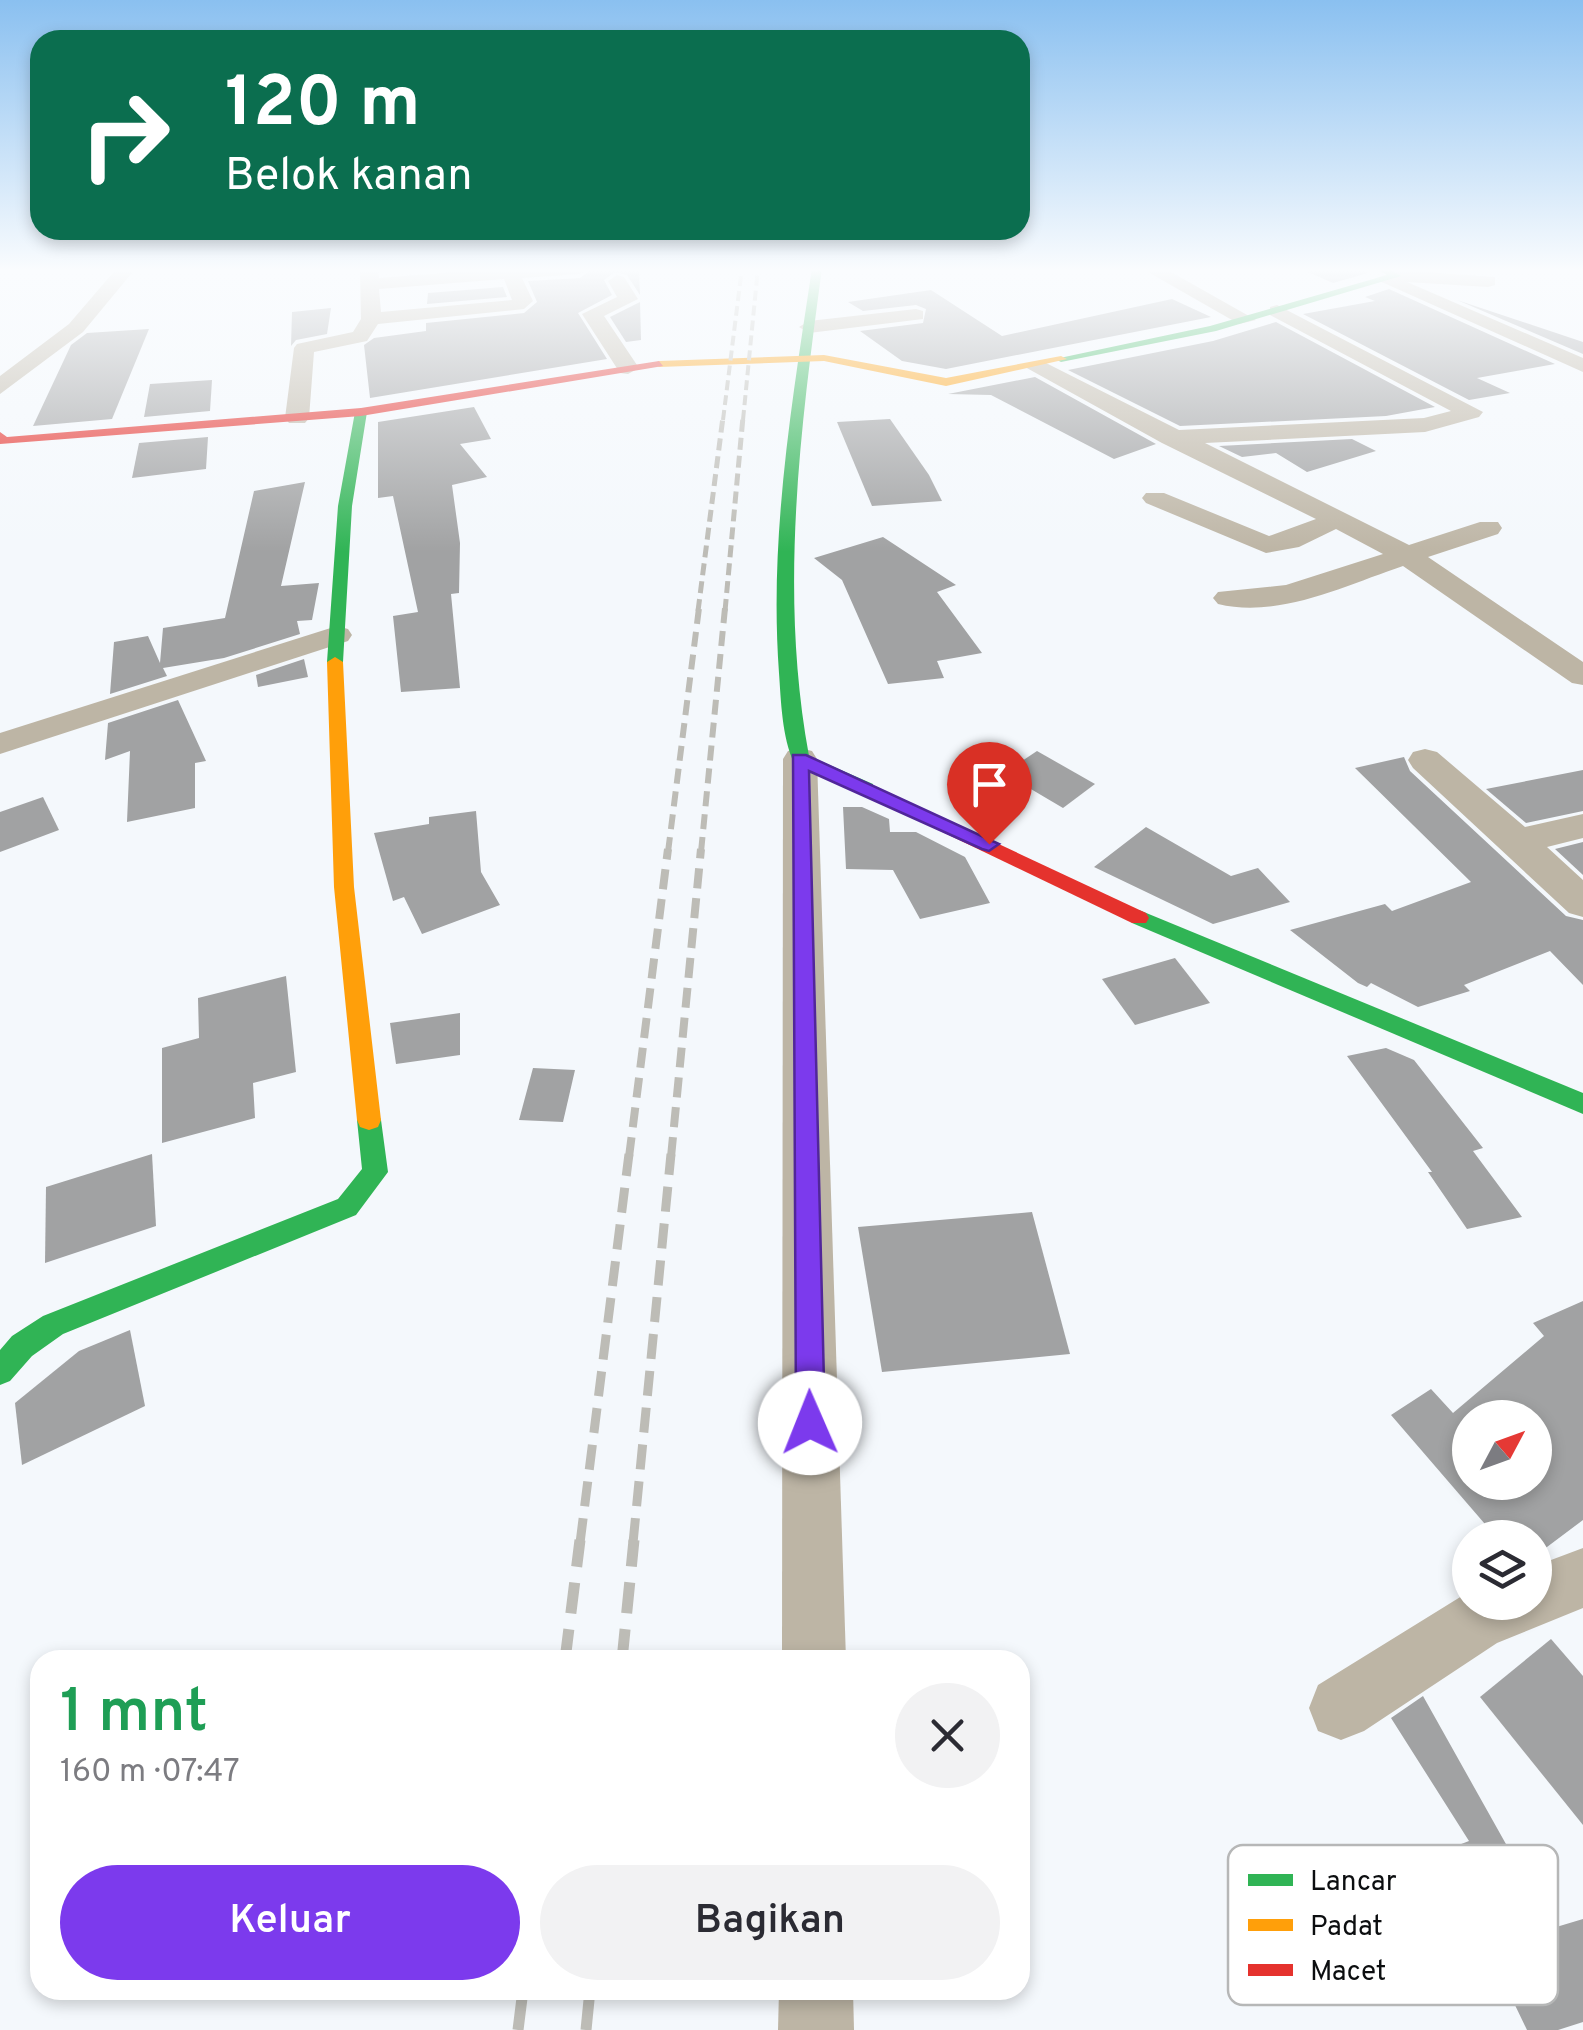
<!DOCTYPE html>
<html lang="id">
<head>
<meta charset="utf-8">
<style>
  body { margin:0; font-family:Overpass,sans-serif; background:#f2f2f3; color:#2b2b33; height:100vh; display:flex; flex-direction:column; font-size:38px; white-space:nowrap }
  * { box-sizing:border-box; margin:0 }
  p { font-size:32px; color:#7c7c81 }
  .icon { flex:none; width:55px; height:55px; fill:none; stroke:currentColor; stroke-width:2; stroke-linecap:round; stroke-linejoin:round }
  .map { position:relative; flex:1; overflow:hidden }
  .details { position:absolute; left:30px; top:1650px; width:1000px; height:350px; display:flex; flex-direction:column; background:#fff; border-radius:30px; box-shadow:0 5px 15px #0003 }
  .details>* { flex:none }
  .guide { position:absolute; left:30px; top:30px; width:1000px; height:210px; border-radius:30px; box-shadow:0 5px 15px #0003; background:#0b6e4f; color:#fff; overflow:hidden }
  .needle { width:65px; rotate:49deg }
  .tools { position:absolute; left:1452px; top:1400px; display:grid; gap:20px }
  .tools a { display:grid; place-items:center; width:100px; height:100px; border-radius:50%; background:#fff; box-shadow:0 5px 15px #0003; font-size:50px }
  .pin { position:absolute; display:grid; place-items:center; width:85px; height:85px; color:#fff; margin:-102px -42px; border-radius:50% 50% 50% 0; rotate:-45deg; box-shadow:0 0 10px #0007 }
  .pin .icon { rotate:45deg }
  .me { position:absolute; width:110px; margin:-55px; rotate:359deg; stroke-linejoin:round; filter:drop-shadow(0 0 8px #0008) }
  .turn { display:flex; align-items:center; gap:35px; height:210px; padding:0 30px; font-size:45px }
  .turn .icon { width:130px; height:130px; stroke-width:2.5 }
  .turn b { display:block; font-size:70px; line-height:85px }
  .round { display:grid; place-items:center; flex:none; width:105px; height:105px; border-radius:52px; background:#f2f2f3 }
  .overview { display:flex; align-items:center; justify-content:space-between; height:170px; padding:0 30px }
  h1 { font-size:60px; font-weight:600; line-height:75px; color:#1e9e55 }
  .action { display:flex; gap:20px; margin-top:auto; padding:20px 30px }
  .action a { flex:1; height:115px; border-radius:60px; background:#7c3aed; color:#fff; font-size:40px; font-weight:600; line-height:115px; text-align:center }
  .action a+a { background:#f2f2f3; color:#2b2b33 }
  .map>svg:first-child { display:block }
  .building { fill:#a1a2a3; fill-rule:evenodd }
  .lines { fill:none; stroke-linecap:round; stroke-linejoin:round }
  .street { fill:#bdb5a5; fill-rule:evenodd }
  .fast { fill:#30b455; fill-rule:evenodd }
  .slow { fill:#ff9f0a; fill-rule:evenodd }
  .jam { fill:#e5322d; fill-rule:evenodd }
  .rail-far5 { stroke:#bdbcb6; stroke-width:4; stroke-dasharray:10 5; stroke-linecap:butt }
  .rail-far4 { stroke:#bdbcb6; stroke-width:5; stroke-dasharray:12 6; stroke-linecap:butt }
  .rail-far3 { stroke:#bdbcb6; stroke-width:6; stroke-dasharray:15 8; stroke-linecap:butt }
  .rail-far2 { stroke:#bdbcb6; stroke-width:8; stroke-dasharray:20 10; stroke-linecap:butt }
  .rail-far1 { stroke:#bdbcb6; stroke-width:9; stroke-dasharray:25 12; stroke-linecap:butt }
  .rail { stroke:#bdbcb6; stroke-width:11; stroke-dasharray:31 16; stroke-linecap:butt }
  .route { fill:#7c3aed; stroke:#51269a; stroke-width:2.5 }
  .key { fill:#fff; stroke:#b6b7b7; stroke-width:2.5 }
  .key-label { font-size:28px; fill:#0c0e10 }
</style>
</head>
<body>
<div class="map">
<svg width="1583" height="2030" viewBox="0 0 1583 2030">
  <rect width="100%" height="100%" fill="#f4f8fc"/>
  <g class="building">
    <path d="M593,268H639L640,295L627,275L615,272L604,280L612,295L578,313L607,359L370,398L364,345L374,338L426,331V323L524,313L537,302L528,281L580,278Z"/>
    <path d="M1299,268H1364L1368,273L1333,283Z"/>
    <path d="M503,287L507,297L427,304L428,293Z"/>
    <path d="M1389,289L1555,364L1477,378L1510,393L1469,400L1303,314L1375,301L1365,297Z"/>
    <path d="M931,290L1002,336L1172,299L1211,317L946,369L902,361L860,331L923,323L926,309L916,305L863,311L848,302Z"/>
    <path d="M1457,300L1583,342V354Z"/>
    <path d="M640,302L641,340L626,342L610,317Z"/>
    <path d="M331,308L327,334L296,340L291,346L292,312Z"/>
    <path d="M1276,322L1435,407L1386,416L1180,426L1068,370L1213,341Z"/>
    <path d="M149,329L112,419L33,426L71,345L87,333Z"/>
    <path d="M1035,377L1156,444L1114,459L991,395L948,394Z"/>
    <path d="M212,380L210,411L144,417L150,384Z"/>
    <path d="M474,407L491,439L460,444L487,477L452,485L460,543L459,593L451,594L460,688L401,692L393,616L418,612L393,496L378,498V422Z"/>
    <path d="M890,419L929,475L942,501L872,506L837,422Z"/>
    <path d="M208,437L206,469L132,478L139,443Z"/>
    <path d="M1352,439L1376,451L1307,472L1276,453L1242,457L1219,446Z"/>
    <path d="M305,482L281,586L319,583L312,620L297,621L300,634L224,658L163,668L167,676L110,694L114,642L148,636L160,663L163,628L225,618L254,491Z"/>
    <path d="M883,537L956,585L937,592L982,653L937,661L944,678L888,684L842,580L814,558Z"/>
    <path d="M304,659L308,677L258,687L256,675Z"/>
    <path d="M178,700L206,761L195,763V808L127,822L130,751L105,760L108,723Z"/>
    <path d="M1037,751L1095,784L1063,808L1019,782V763Z"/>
    <path d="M1404,757L1410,771L1566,916L1583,920V985L1550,951L1464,985L1470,991L1418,1007L1371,983L1367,987L1358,983L1290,930L1385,904L1392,911L1471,882L1355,768Z"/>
    <path d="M1583,770V811L1526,823L1486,789Z"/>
    <path d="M43,797L59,830L0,852V812Z"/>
    <path d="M843,807H862L889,819L890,832H916L965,857L990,903L920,919L893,870L846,869Z"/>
    <path d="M476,811L481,872L500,905L422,934L404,897L393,901L374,833L429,824V817Z"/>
    <path d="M1146,827L1231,876L1258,868L1290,902L1213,924L1094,867Z"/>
    <path d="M1583,842V875L1555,849Z"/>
    <path d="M1175,958L1210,1003L1135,1025L1102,979Z"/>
    <path d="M286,976L296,1072L253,1083L255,1118L162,1143V1048L199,1038L198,998Z"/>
    <path d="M460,1013V1055L396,1064L390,1023Z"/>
    <path d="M1386,1048L1414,1060L1483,1148L1473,1151L1522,1217L1467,1229L1428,1172H1432L1347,1056Z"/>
    <path d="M533,1068L575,1070L563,1122L519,1120Z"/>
    <path d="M152,1154L156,1226L45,1263L46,1187Z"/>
    <path d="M1032,1212L1070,1354L882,1372L858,1227Z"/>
    <path d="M1583,1301V1520L1535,1556V1538H1497L1391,1415L1431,1389L1453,1413L1544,1336L1533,1323ZM1470,1418H1535V1482H1470Z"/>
    <path d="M130,1330L145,1406L22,1465L15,1403L79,1351Z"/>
    <path d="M1551,1639L1583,1676V1825L1480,1697Z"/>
    <path d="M1423,1696L1553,1928L1583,1919V2022L1558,2030H1527L1465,1901L1450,1907L1425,1858L1469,1841L1391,1718Z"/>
  </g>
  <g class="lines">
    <g class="street">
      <path d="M117,268H136L83,332L0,394V376L69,324Z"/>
      <path d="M360,268H378L379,278L507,268H589L580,274L522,278L533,301L524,309L378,324L367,341L314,352L309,418L305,423H289L285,418L294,348L297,344L353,332L361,319ZM504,279L512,300L381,312L379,289Z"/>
      <path d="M1141,268H1164L1256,320L1239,324Z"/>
      <path d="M1397,270L1495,277V285L1488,287L1407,282L1583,358V372L1375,279Z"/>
      <path d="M617,275L624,277L638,299L604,316L639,368L628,374L620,373L582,314L617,297L608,281Z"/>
      <path d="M1277,305L1483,412L1479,417L1425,432L1205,443L1409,545L1480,522H1498L1502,528L1498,534L1428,557L1583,662V685L1572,683L1403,566C1346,585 1279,619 1218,604L1213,598L1218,592L1286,585L1383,554L1336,529L1299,547L1266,553L1146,503L1142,498L1146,493H1164L1269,536L1316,519L1162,443L1025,367L1036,361L1044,362L1179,430L1424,418L1451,411L1270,315V307Z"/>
      <path d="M916,309L923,311V319L809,333L799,327L809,321Z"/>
      <path d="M337,626L348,629L352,635L348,641L0,754V733Z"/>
      <path d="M800,748L812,751L817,759L846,1660H782L783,759L788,751Z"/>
      <path d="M1425,749L1437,752L1525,827L1583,814V838L1547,847L1583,880V917L1569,913L1413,768L1408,760L1413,752Z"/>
      <path d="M1583,1548V1608L1497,1643L1364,1731L1341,1740L1318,1731L1309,1708L1318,1685L1470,1591V1602H1535V1566Z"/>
      <path d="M779,1990H853L854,2030H778Z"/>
    </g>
    <g class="fast">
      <path d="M812,268H822C800,432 779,592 809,756L873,784V792L866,794L794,763C782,737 781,701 779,673C769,537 792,402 812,268Z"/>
      <path d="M1375,268H1388L1401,276L1216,331L1061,362L1055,359L1210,326L1387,275Z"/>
      <path d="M361,408L367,412L352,506L343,662L335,667L327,662L338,506L355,412Z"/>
      <path d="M1139,910L1583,1093V1114L1132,923L1129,918L1132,913Z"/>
      <path d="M369,1110L378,1113L381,1120L388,1172L356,1215L63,1334L32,1356L10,1381L0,1385V1350L12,1336L43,1316L338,1199L362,1169L357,1120L360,1113Z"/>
    </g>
    <g class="slow">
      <path d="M824,355L946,378L1061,356L1067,359L946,386L824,361L659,367L653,364L659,361Z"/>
      <path d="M335,657L343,662L354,887L381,1120L378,1127L369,1130L360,1127L357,1120L334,887L327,662Z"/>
    </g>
    <g class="jam">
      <path d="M659,361L663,366L361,416L0,444V432L7,437L361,408Z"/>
      <path d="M866,782L1146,913L1149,918L1146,923H1132L859,792V784Z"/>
    </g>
    <g class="rail-far5">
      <path d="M723,420L742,268"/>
      <path d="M743,420L758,268"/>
    </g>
    <g class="rail-far4">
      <path d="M698,611L723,417"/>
      <path d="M725,611L743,417"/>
    </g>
    <g class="rail-far3">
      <path d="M668,852L699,608"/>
      <path d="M701,852L725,608"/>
    </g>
    <g class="rail-far2">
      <path d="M629,1157L668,849"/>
      <path d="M671,1157L701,849"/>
    </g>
    <g class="rail-far1">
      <path d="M580,1543L629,1154"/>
      <path d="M633,1543L671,1154"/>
    </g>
    <g class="rail">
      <path d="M565,1660L580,1540"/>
      <path d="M622,1660L634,1540"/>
      <path d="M518,2030L523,1990"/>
      <path d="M586,2030L590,1990"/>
    </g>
  </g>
  <linearGradient id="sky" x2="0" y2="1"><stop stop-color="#8ac0f0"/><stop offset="0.49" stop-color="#fafcfe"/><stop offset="1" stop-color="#fafcfe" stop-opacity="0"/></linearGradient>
  <rect width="1583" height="552" fill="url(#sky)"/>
  <path class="route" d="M793,755H806L999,844L989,851L982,849L809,771L825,1423L821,1434L810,1438L800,1434L796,1423Z"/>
  <rect x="1228" y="1845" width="330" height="160" rx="15" class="key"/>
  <rect x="1248" y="1874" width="45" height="12" fill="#30b455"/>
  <rect x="1248" y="1919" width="45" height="12" fill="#ff9f0a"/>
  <rect x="1248" y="1964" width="45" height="12" fill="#e5322d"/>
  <g class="key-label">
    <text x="1310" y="1890">Lancar</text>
    <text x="1310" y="1935">Padat</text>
    <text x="1310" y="1980">Macet</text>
  </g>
</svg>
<div class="tools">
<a><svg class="needle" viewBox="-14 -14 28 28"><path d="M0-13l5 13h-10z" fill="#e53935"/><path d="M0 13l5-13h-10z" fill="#7c7c81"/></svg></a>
<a><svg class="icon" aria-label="layers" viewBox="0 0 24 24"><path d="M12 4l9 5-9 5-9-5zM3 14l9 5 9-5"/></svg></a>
</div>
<div class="pin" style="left:989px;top:844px;background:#d93025"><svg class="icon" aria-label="arrive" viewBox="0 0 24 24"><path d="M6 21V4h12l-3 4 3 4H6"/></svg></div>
<svg class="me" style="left:810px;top:1423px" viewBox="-20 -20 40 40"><circle r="19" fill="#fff"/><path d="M0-13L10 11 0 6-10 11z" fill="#7c3aed"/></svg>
<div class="guide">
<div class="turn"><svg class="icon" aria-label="right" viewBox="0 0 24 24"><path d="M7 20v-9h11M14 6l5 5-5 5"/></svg><div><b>120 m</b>Belok kanan</div></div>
</div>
<section class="details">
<div class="overview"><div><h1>1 mnt</h1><p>160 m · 07:47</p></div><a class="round"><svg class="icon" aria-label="close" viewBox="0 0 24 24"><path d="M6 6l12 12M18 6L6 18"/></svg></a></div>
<div class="action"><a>Keluar</a><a>Bagikan</a></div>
</section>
</div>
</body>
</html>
